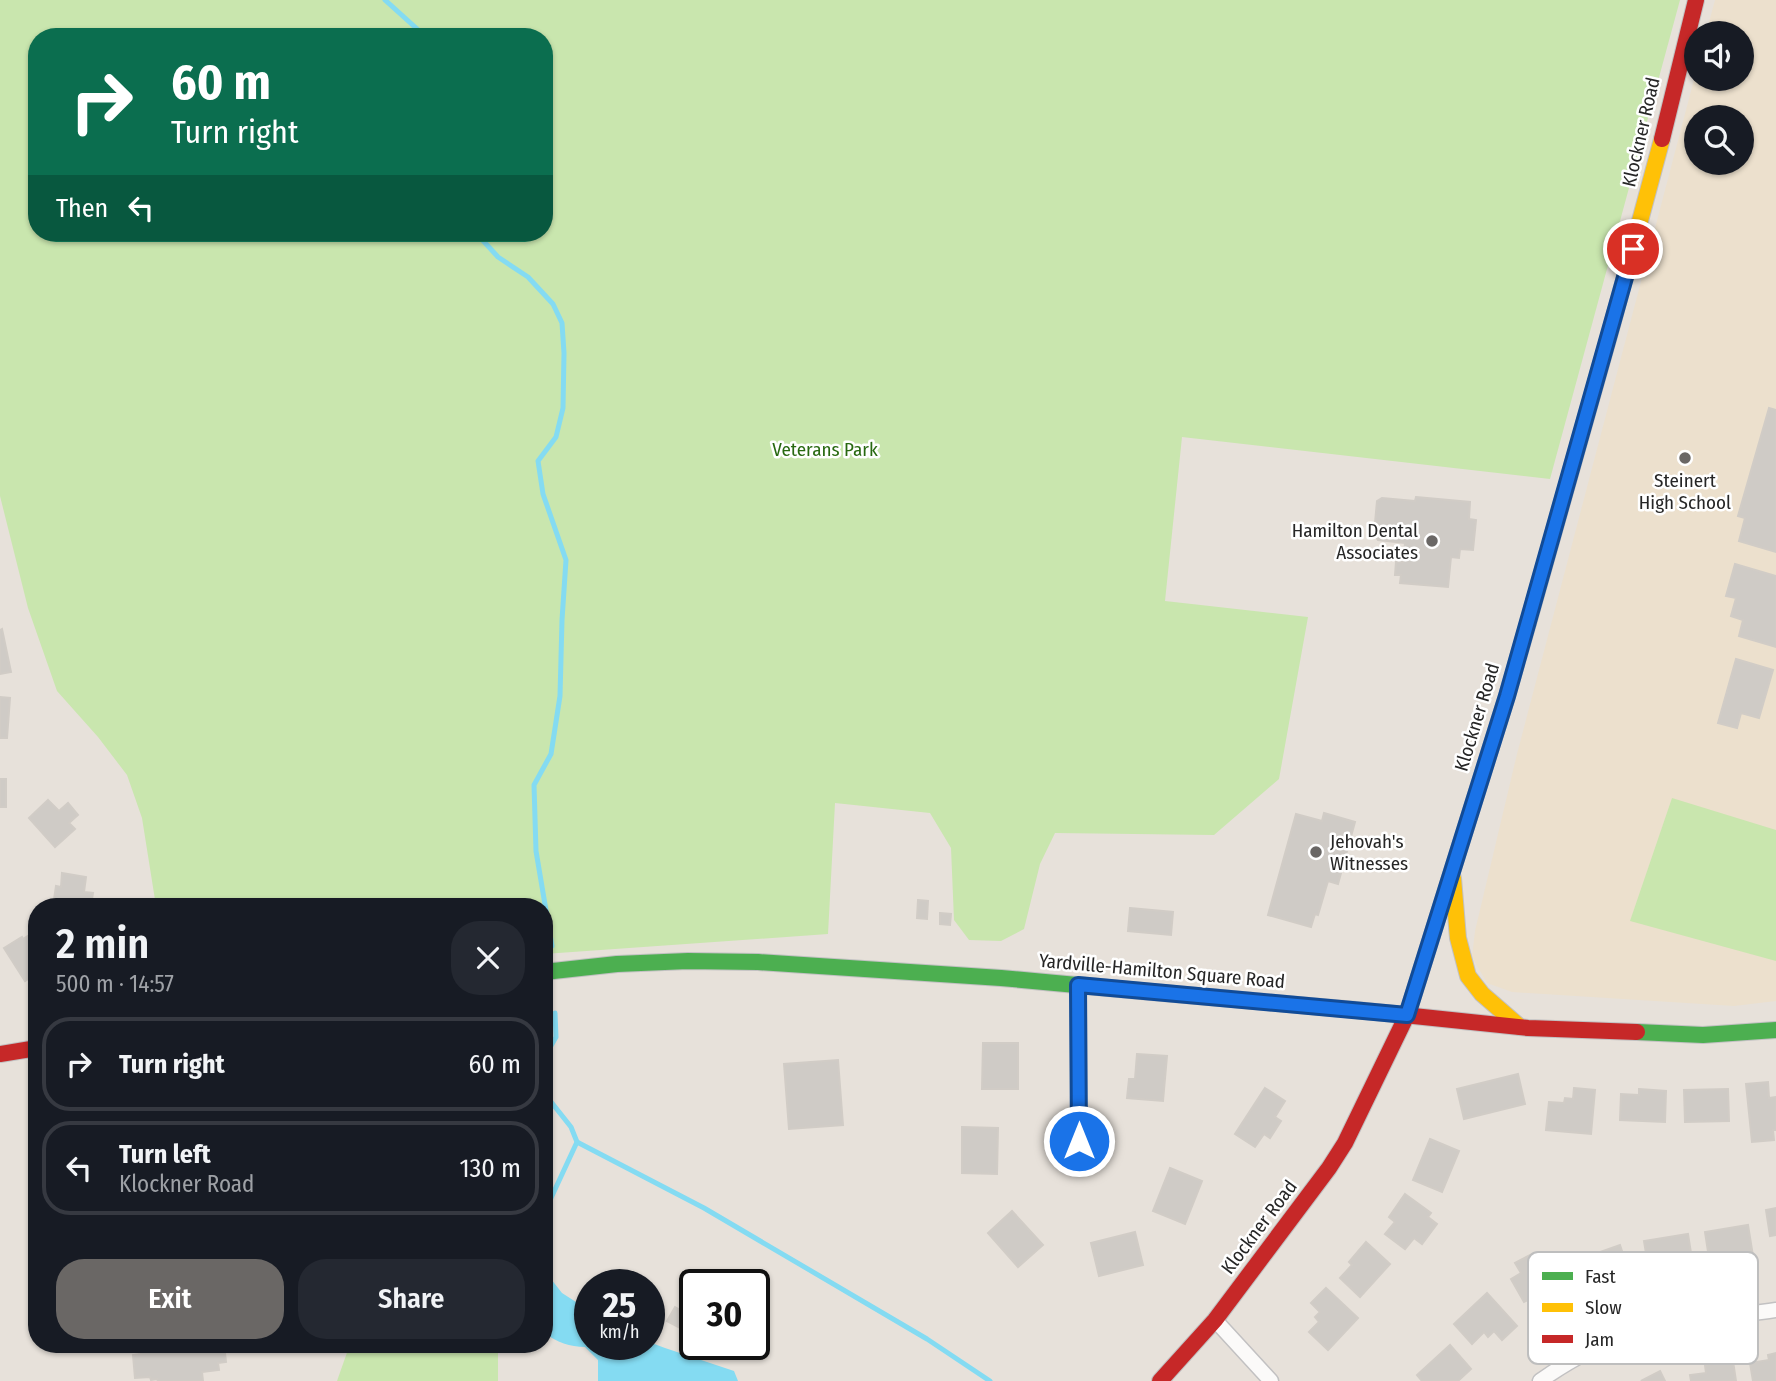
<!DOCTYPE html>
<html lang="en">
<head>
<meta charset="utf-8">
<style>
  body { margin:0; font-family:"Fira Sans Condensed",sans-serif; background:#242831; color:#f1f3f6; height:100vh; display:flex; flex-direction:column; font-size:26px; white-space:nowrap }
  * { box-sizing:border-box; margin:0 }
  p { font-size:23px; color:#9ea1a6 }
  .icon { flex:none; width:38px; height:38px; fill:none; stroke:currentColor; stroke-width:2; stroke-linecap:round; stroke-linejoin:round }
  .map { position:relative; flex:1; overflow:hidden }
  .sheet { position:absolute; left:28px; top:898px; width:525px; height:455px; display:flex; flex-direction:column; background:#171b24; border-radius:28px; box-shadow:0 2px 5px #0004 }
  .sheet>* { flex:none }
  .guide { position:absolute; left:28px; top:28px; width:525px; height:214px; border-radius:28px; box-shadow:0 2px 5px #0004; background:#0b6e4f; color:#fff; overflow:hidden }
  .buttons { position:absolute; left:1684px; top:21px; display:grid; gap:14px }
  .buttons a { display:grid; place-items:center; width:70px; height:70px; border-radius:50%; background:#171b24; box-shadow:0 2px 5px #0004; font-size:35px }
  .speed { position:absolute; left:574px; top:1269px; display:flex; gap:14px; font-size:35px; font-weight:700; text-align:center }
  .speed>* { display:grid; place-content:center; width:91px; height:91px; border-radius:50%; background:#171b24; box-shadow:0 2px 5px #0004; line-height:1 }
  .speed small { font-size:18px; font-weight:400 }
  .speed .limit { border:4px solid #111; border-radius:10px; background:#fff; color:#111 }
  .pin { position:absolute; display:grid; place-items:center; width:60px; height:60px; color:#fff; margin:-30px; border:4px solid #fff; border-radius:50%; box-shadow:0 2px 7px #0007 }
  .me { position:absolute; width:77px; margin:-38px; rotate:0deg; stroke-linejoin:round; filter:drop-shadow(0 0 5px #0008) }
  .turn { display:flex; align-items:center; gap:24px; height:147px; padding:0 28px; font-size:32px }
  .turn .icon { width:91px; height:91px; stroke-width:2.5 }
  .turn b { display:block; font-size:49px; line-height:60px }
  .then { display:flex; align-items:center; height:66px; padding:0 28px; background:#0003; gap:14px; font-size:26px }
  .round { display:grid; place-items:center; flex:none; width:74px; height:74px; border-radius:28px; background:#242831 }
  .head { display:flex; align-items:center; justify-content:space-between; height:119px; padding:0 28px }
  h1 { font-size:42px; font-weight:600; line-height:52px }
  .cta { display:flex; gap:14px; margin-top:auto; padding:14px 28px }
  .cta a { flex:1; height:80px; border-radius:28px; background:#6a6765; color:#fff; font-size:28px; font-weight:600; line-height:80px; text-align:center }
  .cta a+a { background:#242831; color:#f1f3f6 }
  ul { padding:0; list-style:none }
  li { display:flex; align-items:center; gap:21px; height:94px; margin:0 14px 10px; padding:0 14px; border:4px solid #363941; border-radius:28px }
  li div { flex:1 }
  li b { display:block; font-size:26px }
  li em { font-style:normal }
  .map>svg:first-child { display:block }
  .education { fill:#ece0cd; fill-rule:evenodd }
  .green { fill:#c9e6ae; fill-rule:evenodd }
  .water { fill:#84dbf2 }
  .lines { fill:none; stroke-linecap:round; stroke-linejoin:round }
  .stream { stroke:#84dbf2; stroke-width:5 }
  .building { fill:#cfcbc6; stroke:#d1ccc6; stroke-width:2 }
  .street-casing { stroke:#c2c1c2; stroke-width:17 }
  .fast-casing { stroke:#c2c1c2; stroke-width:18 }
  .slow-casing { stroke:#c2c1c2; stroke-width:18 }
  .jam-casing { stroke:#c2c1c2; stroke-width:18 }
  .street { stroke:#fbfaf9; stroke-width:14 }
  .fast { stroke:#4caf50; stroke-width:16 }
  .slow { stroke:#ffc107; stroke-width:16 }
  .jam { stroke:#c62828; stroke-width:16 }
  .route-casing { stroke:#114b97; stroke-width:18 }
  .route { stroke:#1a73e8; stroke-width:12 }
  .poi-dot { fill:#6a6765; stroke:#fff; stroke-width:2.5 }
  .labels { text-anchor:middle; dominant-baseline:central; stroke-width:5; stroke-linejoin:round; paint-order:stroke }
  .street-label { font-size:19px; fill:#262626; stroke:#fff }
  .park-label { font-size:19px; fill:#286911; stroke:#fff }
  .poi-label { font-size:19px; fill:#262626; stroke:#fff }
  .key { fill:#fff; stroke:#bebebe; stroke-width:2 }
  .key-label { font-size:19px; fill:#262626 }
</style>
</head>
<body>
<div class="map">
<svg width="1776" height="1381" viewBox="0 0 1776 1381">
  <rect width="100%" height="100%" fill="#e7e1da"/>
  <path class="education" d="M1715,0H1776V1001L1734,1006L1512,992L1487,983L1472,957L1475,931L1517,754L1696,72V79H1741V33H1706ZM1696,117H1741V163H1696Z"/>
  <g class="green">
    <path d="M0,0H1680L1550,479L1182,437L1165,601L1308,617L1279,779L1214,835L1055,833L1040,864L1024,929L1001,941L969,940L954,920L951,848L930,813L835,803L828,934L544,954V906H156L142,818L127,775L98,737L57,691L28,608L0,496ZM37,37H544V233H37Z"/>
    <path d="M1672,798L1776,830V961L1630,921Z"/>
    <path d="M350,1344H498V1381H337Z"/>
  </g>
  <path class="water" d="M544,1270L562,1293L590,1311V1344H649V1342L665,1348L734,1371L738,1381H598V1360L585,1347C570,1347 557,1342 544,1333Z"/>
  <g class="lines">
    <g class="stream">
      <path d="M385,0L426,37"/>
      <path d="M476,233L498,257L528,277L553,304L562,323L564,353L563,408L556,437L538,461L543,494L566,560L562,620L560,696L551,754L534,785L536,851L552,946"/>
      <path d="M544,1058L556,1037L555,1013"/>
      <path d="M544,1093L571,1127L577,1142L551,1198L544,1219"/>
      <path d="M577,1142L704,1208L927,1339L990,1381"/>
    </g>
  </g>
  <g class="building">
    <path d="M1769,408L1776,410V552L1739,541L1745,518L1738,516Z"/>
    <path d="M1416,497L1470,502L1469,519L1476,520L1473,550L1460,549L1459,558L1451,557L1448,587L1400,583L1401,575H1395L1396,562H1403L1405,543L1378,540L1374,534L1377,501L1382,498L1415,501Z"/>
    <path d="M1735,564L1776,576V647L1739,636L1743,620L1731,616L1736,598L1726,596Z"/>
    <path d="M2,629L11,672L0,674V630Z"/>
    <path d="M1736,659L1773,670L1759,718L1741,713L1737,728L1718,723Z"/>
    <path d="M0,697L10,698L7,738H0Z"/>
    <rect x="0" y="779" width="6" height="28"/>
    <path d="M48,800L59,811L68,803L78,815L69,823L75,829L55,847L29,818Z"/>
    <path d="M1324,813L1355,822L1338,884L1328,881L1318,915L1315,914L1311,927L1268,915L1296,814L1322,821Z"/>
    <path d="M62,873L86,877L84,892L93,893L91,906H53L56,886L61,887Z"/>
    <path d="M918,900L928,901L927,919L917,918Z"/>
    <path d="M1130,908L1173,912L1171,935L1128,931Z"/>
    <path d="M940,913L951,914L950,925L940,924Z"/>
    <path d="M37,930V973L25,981L4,948L22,937L23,939Z"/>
    <path d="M983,1043H1018V1089H982Z"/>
    <path d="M1137,1054L1167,1056L1163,1101L1127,1098L1129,1079H1135Z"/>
    <path d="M838,1060L843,1125L789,1129L784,1064Z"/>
    <path d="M1518,1074L1525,1104L1464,1119L1457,1089Z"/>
    <path d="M1768,1082L1769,1098L1776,1097V1130H1773L1774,1140L1752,1142L1746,1084Z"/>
    <path d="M1265,1088L1285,1101L1275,1117L1281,1121L1270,1138L1264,1134L1255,1147L1235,1134Z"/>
    <path d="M1574,1088L1595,1090L1591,1134L1546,1130L1549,1102L1564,1103L1565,1098L1573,1099Z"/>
    <path d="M1639,1089L1666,1091L1665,1122L1620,1120L1621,1094L1639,1095Z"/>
    <path d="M1728,1089L1729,1121L1685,1122L1684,1090Z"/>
    <path d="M962,1127L998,1128L997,1174L962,1173Z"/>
    <path d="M1430,1139L1459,1151L1442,1192L1413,1180Z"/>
    <path d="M1170,1168L1202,1181L1185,1224L1153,1211Z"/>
    <path d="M1405,1194L1431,1213L1428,1217L1437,1224L1422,1244L1414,1238L1405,1249L1385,1234L1395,1222L1389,1217Z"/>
    <path d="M1776,1208V1235L1770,1236L1766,1210Z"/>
    <path d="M1012,1211L1043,1245L1018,1267L988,1233Z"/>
    <path d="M1748,1225L1753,1256L1729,1260L1728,1255L1709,1258L1705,1232Z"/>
    <path d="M1135,1232L1143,1265L1099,1276L1091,1243Z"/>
    <path d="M1688,1234L1693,1266L1649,1272L1644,1241Z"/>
    <path d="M1366,1242L1390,1264L1360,1297L1340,1278L1352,1265L1349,1262Z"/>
    <path d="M1620,1245L1630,1275L1605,1284L1603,1279L1585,1284L1577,1260Z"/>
    <path d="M1532,1254L1537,1262L1550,1255L1571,1295L1554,1305L1548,1294L1540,1299L1538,1295L1524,1302L1511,1279L1521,1273L1515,1263Z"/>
    <path d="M1326,1288L1358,1318L1328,1350L1309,1332L1319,1322L1315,1317L1320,1312L1311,1303Z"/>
    <path d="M1487,1293L1517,1326L1502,1340L1494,1331L1488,1337L1484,1332L1472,1344L1454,1324Z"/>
    <path d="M675,1307L687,1314L680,1328L667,1321Z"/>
    <path d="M84,1344H121L84,1348Z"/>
    <path d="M139,1344H224L226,1362L218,1363L219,1370L202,1372L203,1381H158L157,1379L151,1380L150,1377L135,1378L133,1355L141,1354Z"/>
    <path d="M1450,1345L1471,1369L1458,1381H1422L1417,1375Z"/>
    <path d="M1776,1353V1381H1753L1750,1363L1769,1360L1768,1355Z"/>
    <path d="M1733,1361L1736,1381H1691L1690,1375L1706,1373L1705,1365Z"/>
    <path d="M1660,1371L1665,1381H1641Z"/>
  </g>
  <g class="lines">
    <defs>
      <g id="street">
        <path d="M1078,985L1079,1167"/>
        <path d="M1215,1320L1271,1381"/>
        <path d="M1540,1381C1567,1362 1595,1346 1626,1336C1674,1321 1727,1317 1776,1310"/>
      </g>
      <g id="fast">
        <path d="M544,972L617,964L688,961L758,962L1001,978L1152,992"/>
        <path d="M1419,977L1507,696L1528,623"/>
        <path d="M1637,1032L1703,1035L1776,1030"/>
      </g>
      <g id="slow">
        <path d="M1528,623L1612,325L1662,139"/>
        <path d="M1453,878L1458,938L1468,976L1482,994L1520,1027"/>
      </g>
      <g id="jam">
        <path d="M1662,139L1696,0"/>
        <path d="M1152,992L1356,1010L1528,1028L1637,1032"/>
        <path d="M0,1054L37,1048"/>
        <path d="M1160,1381L1215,1320L1329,1168L1345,1143L1407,1015L1419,977"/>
      </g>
    </defs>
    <use href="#street" class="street-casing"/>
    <use href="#fast" class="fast-casing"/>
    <use href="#slow" class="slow-casing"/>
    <use href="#jam" class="jam-casing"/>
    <use href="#street" class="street"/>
    <use href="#fast" class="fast"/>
    <use href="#slow" class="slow"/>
    <use href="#jam" class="jam"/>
  </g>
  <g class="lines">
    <defs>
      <path id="route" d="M1079,1141L1078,985L1407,1015L1507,696L1633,249"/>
    </defs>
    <use href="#route" class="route-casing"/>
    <use href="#route" class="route"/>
  </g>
  <g class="poi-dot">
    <circle cx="1685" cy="458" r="7"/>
    <circle cx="1432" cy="541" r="7"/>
    <circle cx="1316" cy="852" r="7"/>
  </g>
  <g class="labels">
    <g class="street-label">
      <text transform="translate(1641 132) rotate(-77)">Klockner Road</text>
      <text transform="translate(1477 717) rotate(-73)">Klockner Road</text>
      <text transform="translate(1162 971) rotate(5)">Yardville-Hamilton Square Road</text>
      <text transform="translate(1259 1227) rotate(-53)">Klockner Road</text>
    </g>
    <g class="park-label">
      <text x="825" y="449">Veterans Park</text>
    </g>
    <g class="poi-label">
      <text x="1685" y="480">Steinert<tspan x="1685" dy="22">High School</tspan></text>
      <text x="1418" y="530" text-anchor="end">Hamilton Dental<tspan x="1418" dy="22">Associates</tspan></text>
      <text x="1330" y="841" text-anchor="start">Jehovah's<tspan x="1330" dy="22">Witnesses</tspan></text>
    </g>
  </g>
  <rect x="1528" y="1252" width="230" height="112" rx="10" class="key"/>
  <rect x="1542" y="1272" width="31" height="8" fill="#4caf50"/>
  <rect x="1542" y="1303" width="31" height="9" fill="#ffc107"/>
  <rect x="1542" y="1335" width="31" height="8" fill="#c62828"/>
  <g class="key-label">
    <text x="1585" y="1283">Fast</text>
    <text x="1585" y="1314">Slow</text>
    <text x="1585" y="1346">Jam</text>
  </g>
</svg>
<div class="buttons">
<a><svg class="icon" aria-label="sound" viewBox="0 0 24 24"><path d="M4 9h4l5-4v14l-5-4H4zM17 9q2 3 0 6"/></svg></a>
<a><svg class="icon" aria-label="search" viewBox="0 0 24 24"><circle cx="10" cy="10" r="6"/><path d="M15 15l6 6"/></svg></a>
</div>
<div class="speed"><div>25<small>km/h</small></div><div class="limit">30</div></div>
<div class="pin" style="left:1633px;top:249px;background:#d93025"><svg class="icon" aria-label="arrive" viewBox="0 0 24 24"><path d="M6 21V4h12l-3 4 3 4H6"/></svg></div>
<svg class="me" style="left:1079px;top:1141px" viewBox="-20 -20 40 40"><circle r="17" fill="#1a73e8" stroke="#fff" stroke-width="3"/><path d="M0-11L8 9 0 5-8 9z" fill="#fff"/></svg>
<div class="guide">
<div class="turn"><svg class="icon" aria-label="right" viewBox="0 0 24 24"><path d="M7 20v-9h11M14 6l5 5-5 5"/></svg><div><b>60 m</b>Turn right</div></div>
<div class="then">Then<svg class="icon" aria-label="left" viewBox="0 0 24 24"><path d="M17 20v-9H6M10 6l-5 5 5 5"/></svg></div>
</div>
<section class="sheet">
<div class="head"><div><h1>2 min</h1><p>500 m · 14:57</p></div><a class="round"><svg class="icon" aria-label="close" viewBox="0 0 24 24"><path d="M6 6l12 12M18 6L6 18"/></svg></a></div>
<ul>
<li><svg class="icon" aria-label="right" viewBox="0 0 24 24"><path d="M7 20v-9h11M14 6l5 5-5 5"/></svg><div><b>Turn right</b></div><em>60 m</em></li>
<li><svg class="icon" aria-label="left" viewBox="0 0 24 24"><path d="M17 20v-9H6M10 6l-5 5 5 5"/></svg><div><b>Turn left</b><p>Klockner Road</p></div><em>130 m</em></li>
</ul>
<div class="cta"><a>Exit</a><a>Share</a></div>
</section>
</div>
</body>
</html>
